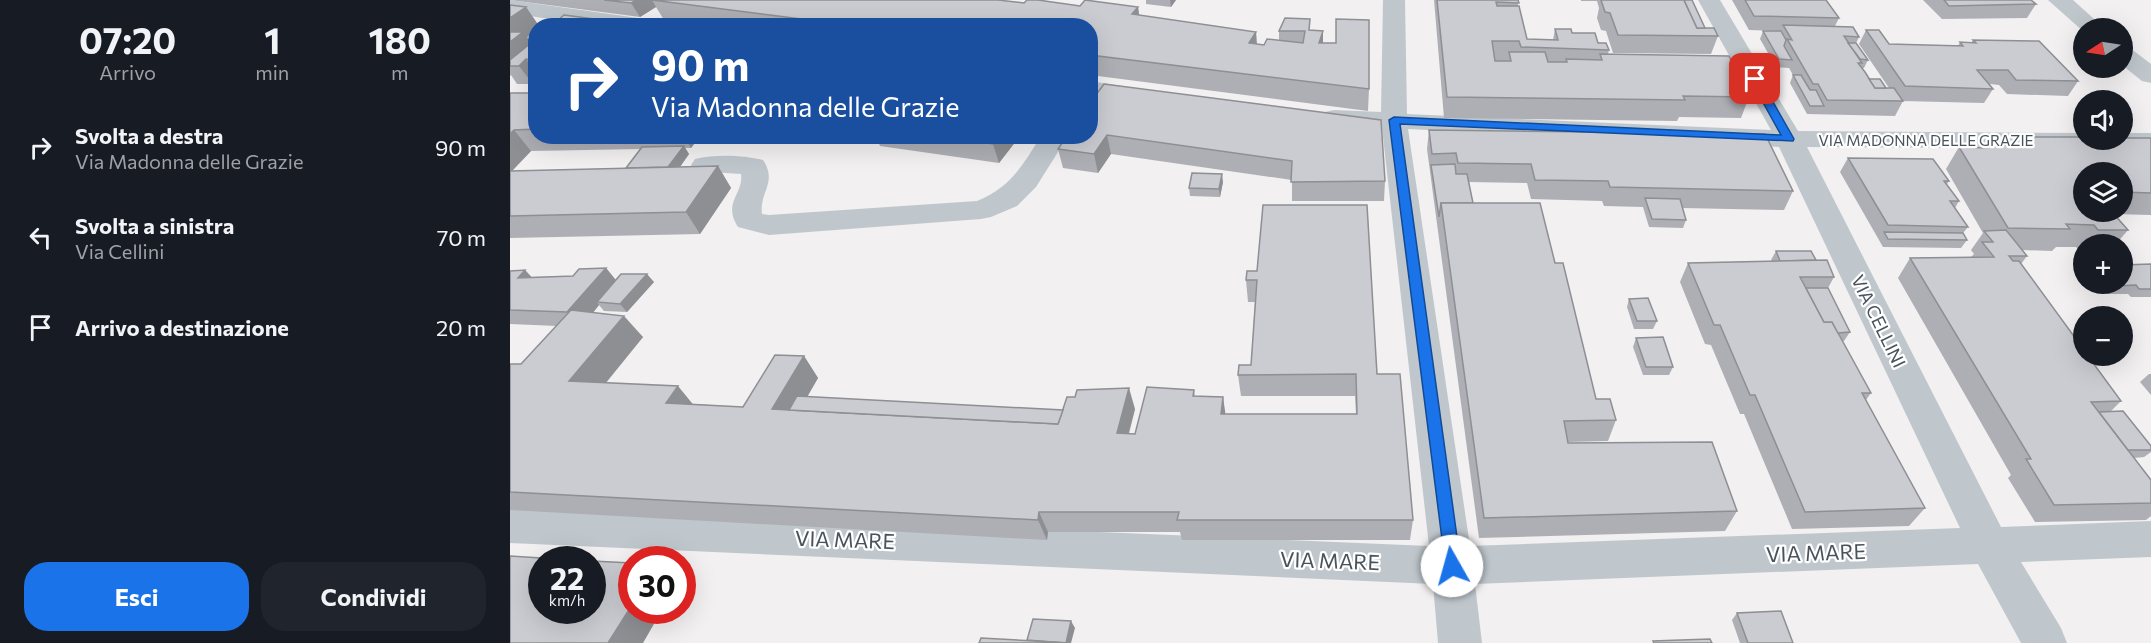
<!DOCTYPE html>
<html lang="it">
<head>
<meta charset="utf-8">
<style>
  body { margin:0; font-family:Commissioner,sans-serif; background:#20242c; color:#f1f3f6; height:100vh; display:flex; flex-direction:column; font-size:22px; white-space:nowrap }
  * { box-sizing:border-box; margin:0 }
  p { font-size:20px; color:#9ea1a6 }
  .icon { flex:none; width:33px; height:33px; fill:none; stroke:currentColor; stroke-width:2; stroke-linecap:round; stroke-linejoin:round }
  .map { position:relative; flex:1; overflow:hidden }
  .drawer { display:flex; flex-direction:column; background:#171b24; width:510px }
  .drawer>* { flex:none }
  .top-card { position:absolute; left:18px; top:18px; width:570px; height:126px; border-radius:24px; box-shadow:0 6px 24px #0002; background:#1a4fa0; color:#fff; overflow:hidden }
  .needle { width:39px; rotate:258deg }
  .controls { position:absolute; left:1563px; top:18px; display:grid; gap:12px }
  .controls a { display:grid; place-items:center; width:60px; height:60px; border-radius:50%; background:#171b24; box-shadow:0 6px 24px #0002; font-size:30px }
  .speed { position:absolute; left:18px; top:546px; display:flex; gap:12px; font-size:30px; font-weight:700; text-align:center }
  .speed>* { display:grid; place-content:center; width:78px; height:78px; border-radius:50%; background:#171b24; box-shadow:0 6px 24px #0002; line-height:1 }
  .speed small { font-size:15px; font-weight:400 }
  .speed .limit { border:9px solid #d22; background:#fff; color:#111 }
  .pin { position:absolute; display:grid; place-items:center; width:51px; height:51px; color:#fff; margin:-26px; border-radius:12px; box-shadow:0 3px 9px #0006 }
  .me { position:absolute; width:66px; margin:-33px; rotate:353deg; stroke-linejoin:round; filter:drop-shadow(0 0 4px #0008) }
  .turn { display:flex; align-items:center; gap:21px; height:126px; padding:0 24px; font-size:27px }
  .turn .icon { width:78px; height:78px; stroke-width:2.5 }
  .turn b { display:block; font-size:42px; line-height:51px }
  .eta { display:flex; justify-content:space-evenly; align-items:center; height:102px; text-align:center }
  .eta b { font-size:36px; font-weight:700; line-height:42px }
  .primary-button { display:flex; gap:12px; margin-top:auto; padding:12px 24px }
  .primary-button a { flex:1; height:69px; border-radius:24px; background:#1a73e8; color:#fff; font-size:24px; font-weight:700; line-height:69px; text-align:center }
  .primary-button a+a { background:#20242c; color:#f1f3f6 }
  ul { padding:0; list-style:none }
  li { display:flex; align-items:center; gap:18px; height:90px; padding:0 24px }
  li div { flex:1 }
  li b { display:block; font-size:22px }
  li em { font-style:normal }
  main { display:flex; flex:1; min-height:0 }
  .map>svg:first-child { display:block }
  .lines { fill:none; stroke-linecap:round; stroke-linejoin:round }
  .minor { fill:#bfc7cd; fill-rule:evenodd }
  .wall { fill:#aeafb5; fill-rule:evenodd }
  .shaded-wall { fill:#8d8f93 }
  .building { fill:#caccd2; stroke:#8d8f93; stroke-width:1.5 }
  .route { fill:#1a73e8; stroke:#114b97; stroke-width:1.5 }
  .labels { text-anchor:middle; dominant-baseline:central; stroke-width:4.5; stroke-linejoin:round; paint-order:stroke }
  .far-street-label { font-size:15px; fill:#49535b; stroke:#fff }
  .street-label { font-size:18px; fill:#49535b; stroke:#fff }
  .near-street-label { font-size:21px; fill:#49535b; stroke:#fff }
</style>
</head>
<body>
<main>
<section class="drawer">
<div class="eta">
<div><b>07:20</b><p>Arrivo</p></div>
<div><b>1</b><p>min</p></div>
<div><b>180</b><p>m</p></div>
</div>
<ul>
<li><svg class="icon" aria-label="right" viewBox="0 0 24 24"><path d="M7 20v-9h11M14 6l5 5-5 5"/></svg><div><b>Svolta a destra</b><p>Via Madonna delle Grazie</p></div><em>90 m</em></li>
<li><svg class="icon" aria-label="left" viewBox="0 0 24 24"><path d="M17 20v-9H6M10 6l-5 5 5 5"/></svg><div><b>Svolta a sinistra</b><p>Via Cellini</p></div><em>70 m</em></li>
<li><svg class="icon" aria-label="arrive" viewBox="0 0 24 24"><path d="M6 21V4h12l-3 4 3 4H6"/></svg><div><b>Arrivo a destinazione</b></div><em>20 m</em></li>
</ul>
<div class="primary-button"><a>Esci</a><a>Condividi</a></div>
</section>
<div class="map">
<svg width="1641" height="643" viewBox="0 0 1641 643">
  <rect width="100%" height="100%" fill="#f2f0f0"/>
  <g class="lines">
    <g class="minor">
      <path d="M0,0L135,19L143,21L146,26H86L0,13Z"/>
      <path d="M873,0H895L897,114L1261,130L1188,0H1210L1288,131L1574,133V140H1612V133H1641V149L1297,147L1491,527L1641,521V557L1511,562L1551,628L1557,643H1511L1468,564L965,584L972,643H928L923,584L0,543V507L919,546L872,128L815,124L811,118L815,112L824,110L871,112ZM898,129L1269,147L1450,528L960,546Z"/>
      <path d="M1538,0H1563L1594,28H1574V32Z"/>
      <path d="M1612,46L1620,48L1641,64V83L1632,81L1612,65Z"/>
      <path d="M580,81L642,91L646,96L642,101L633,104L580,96Z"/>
      <path d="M531,136H558L526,187L507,206L481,217L471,219L259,235L228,227C212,202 234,194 231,174L185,171L181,165L185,159C205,154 233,155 253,160C268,182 249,192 252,214L259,215L467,201C501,187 512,166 531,136Z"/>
    </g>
  </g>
  <g class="wall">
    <path d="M0,0H488L514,3L570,6L628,7L629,15L746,32L747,44L754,45L769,40V31L800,30L859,89L858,111L580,75V26H195L154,20L146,7L130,17Z"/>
    <path d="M636,0H666L661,7L636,4Z"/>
    <path d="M924,0H1008V6L1017,39L1043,40L1045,29L1062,33L1088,43L1099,50L1098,54L1239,97L1231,118L1169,117L1167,121L934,118Z"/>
    <path d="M1071,0H1182L1195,28L1208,36L1201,54L1103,53L1096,31L1091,30L1087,18L1089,8L1087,1H1071Z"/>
    <path d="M1222,0H1316L1329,18L1325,26L1349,37L1346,43L1358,60L1354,68H1351L1359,79L1376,88H1379L1349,44L1356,30L1379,44L1448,46L1450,42L1461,43L1463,40L1568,81L1558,96L1497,94L1489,85L1480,84L1483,89L1474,103L1393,101L1385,116L1297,114L1280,83L1283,75L1279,68L1266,67L1250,39L1253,31H1271L1239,30Z"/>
    <path d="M1413,0H1521L1526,4L1517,18L1432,19Z"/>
    <path d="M0,5L16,7L29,26H26V31L17,37L21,42L26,39V82L23,84H7L1,75L0,76Z"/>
    <path d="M0,93H26V136H190L181,148H175L179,154L170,167L208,166L221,188L190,234L0,238ZM131,149L116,168L2,171L21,151Z"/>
    <path d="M580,103L875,181L874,201H782V180L601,154L588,173L553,168L548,149Z"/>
    <path d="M919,130L1283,191L1274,210L1172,208L1176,220L1173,228L1139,227L1133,207L1094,206L1092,201L1021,199L1017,183L959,182L963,203L1045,263L1086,399L1106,420L1098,441L1058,442V443L1227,511L1215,531L969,538L917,149Z"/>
    <path d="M366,136H510L489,163L370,146Z"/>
    <path d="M1514,137L1641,138V215L1604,214L1618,230L1606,244H1574V252H1570L1566,247H1546L1542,251L1512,250L1517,256L1511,264L1611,401L1600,412L1641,446V452L1634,457L1624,458L1641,503V516L1636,520L1525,522L1498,478L1501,475L1388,278L1400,258L1461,257L1464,254L1461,250L1473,233L1436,169L1449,147L1471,148L1473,145H1509ZM1574,172H1612V212H1574Z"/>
    <path d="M1338,158L1439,181L1437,184L1449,201L1445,208L1458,227L1453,233L1457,240L1451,248L1373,247L1330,172Z"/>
    <path d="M713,182L710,197L680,196L679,188Z"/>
    <path d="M1266,251L1306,260L1324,277L1318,288L1340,332L1334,341H1332L1361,393L1356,400L1415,508L1399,526L1282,529L1234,414H1230L1201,345L1195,344L1170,282L1178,263L1262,261L1261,260Z"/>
    <path d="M1641,264V297H1621L1618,294H1597L1588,284H1612Z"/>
    <path d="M96,268L106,280L144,282L117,312L94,311L89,305L83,313L133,337L96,383L183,404L233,407L294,356L308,378L297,397L553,410L625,409L619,434H625L684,390L685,396L713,397L715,414H846L845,396H731L728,375L741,365L745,302H738L736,280L737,271L867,374L903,520L900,540H672L670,532H538L537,540L0,510V364H11L47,326L0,324V271L15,270L21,277L63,276Z"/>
    <path d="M1119,299L1147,321L1143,329H1124L1117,307Z"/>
    <path d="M1126,338L1163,367L1159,375H1133L1123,347Z"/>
    <path d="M1639,374H1641V395L1630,382Z"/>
    <path d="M1227,613L1283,643H1230L1222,620Z"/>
  </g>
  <g class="shaded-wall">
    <path d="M127,0H142L146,7L130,17L121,3Z"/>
    <path d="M660,0H666L661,7Z"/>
    <path d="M16,7L29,26H26V31L17,37L26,49L16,59L26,73V82L23,84L9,66H0V18Z"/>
    <path d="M628,7L631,27L622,14Z"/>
    <path d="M813,31V51L809,43Z"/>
    <path d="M746,32L747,52L739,43Z"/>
    <path d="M4,130L21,151L0,173V134Z"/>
    <path d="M597,135L601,154L588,173L584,154Z"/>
    <path d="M174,136H190L181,148Z"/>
    <path d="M489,136H510L489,163L483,144Z"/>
    <path d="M174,146L179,154L162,178L157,169Z"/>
    <path d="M208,166L221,188L190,234L176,212Z"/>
    <path d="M712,174L713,182L710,197L709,189Z"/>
    <path d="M96,268L108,283L87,302L89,305L71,327L57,312Z"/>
    <path d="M15,270L29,285L8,278Z"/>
    <path d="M137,274L144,282L117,312L110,304Z"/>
    <path d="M114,316L133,337L80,402L59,381Z"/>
    <path d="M294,356L308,378L282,423L262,409Z"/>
    <path d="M168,386L186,408L156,403Z"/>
    <path d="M619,388L625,409L613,454L607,433Z"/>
    <path d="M713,397L716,418L711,414Z"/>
    <path d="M529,512L538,532L537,540L528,520Z"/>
    <path d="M122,605V610H152L133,643H98Z"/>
    <path d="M561,621L565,628L561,643H556Z"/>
  </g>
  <g class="building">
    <path d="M94,0H127L121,3Z"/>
    <path d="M142,0H488L514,3L517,0H528L570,6L575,0L628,7L622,14L746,32L739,43L754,45L757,39L793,43L795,31H769L775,18L800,19L799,30L813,31L809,43H826V19L859,20V89L580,55V26H347Z"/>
    <path d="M927,0H1008L1009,3L986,2L987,6H1009L1017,39L1048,40L1045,29H1061L1062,33H1085L1088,43H1096L1099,50L1011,47L1009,41H982L985,61H1001L999,52H1035L1038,62H1057L1056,59L1092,60L1090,54L1219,56L1239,97L1173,96L1175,100L937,97Z"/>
    <path d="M1091,0H1174L1187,28H1204L1208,36L1108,35L1100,13L1095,12Z"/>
    <path d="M1174,0H1182L1195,28H1187Z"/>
    <path d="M1235,0H1316L1329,18L1244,16Z"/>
    <path d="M1434,0H1521L1526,4L1439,6Z"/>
    <path d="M0,5L16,7L0,18Z"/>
    <path d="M54,15L138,26H41Z"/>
    <path d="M1273,25L1343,27L1349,37L1334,36L1352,63H1348L1355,72L1365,88H1384L1393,101L1317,100L1308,84H1303L1277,39L1282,40Z"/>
    <path d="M1356,30H1369L1379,44L1453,46L1450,42L1466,43L1463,40L1529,41L1568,81L1506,80L1498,70H1467L1483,89L1395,86Z"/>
    <path d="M1253,31H1271L1276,40L1274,46L1282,60L1269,59Z"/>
    <path d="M0,32H13L0,42Z"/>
    <path d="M26,39V61L16,59L9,66H0V60Z"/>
    <path d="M1338,43H1346L1358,60L1350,59Z"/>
    <path d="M1283,75H1291L1300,90H1306L1314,106H1300Z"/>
    <path d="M1359,79H1370L1376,88H1365Z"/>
    <path d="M594,84L871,120L875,181L781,182L782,161L597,135L584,154L548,149L557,136H580V103Z"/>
    <path d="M0,93H26V129L4,130L0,134Z"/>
    <path d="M919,130L1255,134L1283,191L1100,187L1098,181L1025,180L1021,164L948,163L946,153L922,154Z"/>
    <path d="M429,136H489L483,144Z"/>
    <path d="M1514,137H1574V140H1612V138H1641V193L1612,192V172H1574V212H1602L1618,230H1588L1584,225L1556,224L1560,229L1498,228L1449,147L1476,148L1473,145H1521Z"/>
    <path d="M174,146L158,167L116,168L132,147Z"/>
    <path d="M1338,158L1423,159L1439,181H1434L1449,201H1440L1458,227L1378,225Z"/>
    <path d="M945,164L946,174H957L963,203H931L929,217L921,165Z"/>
    <path d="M208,166L176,212L0,216V171Z"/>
    <path d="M682,173L712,174L709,189L679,188Z"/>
    <path d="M1135,198L1170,199L1176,220L1142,219Z"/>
    <path d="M931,203H1030L1045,263H1053L1086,399H1100L1106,420L1054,421L1058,443L1202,442L1227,511L974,518Z"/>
    <path d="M753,205H857L867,374H890L903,520H667L669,512H529L528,520L0,492V364H11L61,310L114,316L59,381L168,386L156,403L233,407L265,355L294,356L262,409L548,424L557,397H565L567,390L619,388L607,433L625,434L637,387L684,390L683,396L713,397L711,414H847L846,374L728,375L729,365H741L747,280H736L737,271H747Z"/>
    <path d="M1496,230L1517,256H1499L1503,261H1509L1574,350V356H1578L1611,401L1581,402L1641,480V503L1544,505L1516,459H1521L1400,258L1484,257L1472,242H1483L1474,231Z"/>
    <path d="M1374,232L1453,233L1457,240L1378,239Z"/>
    <path d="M1266,251H1301L1306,260L1270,261Z"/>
    <path d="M1317,260L1324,277H1290L1314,322H1322L1361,393H1352L1415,508L1295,512L1245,395H1240L1210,325H1204L1178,263Z"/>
    <path d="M1641,264V289H1629L1626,285L1604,286L1602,284H1612V265Z"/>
    <path d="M96,268L57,312L0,310V271L15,270L8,278L63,276L69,269Z"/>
    <path d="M111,274H137L110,304L87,302Z"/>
    <path d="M1296,288H1318L1340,332L1328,333L1322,322H1314Z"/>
    <path d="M1138,298L1147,321H1127L1119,299Z"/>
    <path d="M1153,337L1163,367H1136L1126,338Z"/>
    <path d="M287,396L553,410L548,424L279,410Z"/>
    <path d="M1613,411L1641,446V450H1618L1589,412Z"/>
    <path d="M0,556L62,560H32V610H82V561L122,563V605L98,643H0Z"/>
    <path d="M1271,611L1283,643H1238L1227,613Z"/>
    <path d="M523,619L561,621L556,643L517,640Z"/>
    <path d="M471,638L560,643H469Z"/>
    <path d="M1200,639L1202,643H1144L1143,641Z"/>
  </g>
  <path class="route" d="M1245,76L1250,79L1284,139L1283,141L890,124L951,566L948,571L942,573L936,571L879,120L884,117L1271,135L1240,79Z"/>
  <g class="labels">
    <g class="far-street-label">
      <text x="1416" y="140">VIA MADONNA DELLE GRAZIE</text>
    </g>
    <g class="street-label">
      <text transform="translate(1369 321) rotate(64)">VIA CELLINI</text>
    </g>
    <g class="near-street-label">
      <text transform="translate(335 539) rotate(2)">VIA MARE</text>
      <text transform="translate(1306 552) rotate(-2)">VIA MARE</text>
      <text transform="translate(820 560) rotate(2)">VIA MARE</text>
    </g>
  </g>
</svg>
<div class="controls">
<a><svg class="needle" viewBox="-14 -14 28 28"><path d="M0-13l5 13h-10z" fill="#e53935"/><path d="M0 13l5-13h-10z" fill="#9ea1a6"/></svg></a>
<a><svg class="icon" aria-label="sound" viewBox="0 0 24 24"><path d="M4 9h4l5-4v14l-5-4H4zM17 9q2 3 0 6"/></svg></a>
<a><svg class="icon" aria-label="layers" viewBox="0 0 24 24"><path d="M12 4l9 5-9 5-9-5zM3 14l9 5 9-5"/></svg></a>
<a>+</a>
<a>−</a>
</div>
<div class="speed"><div>22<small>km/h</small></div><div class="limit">30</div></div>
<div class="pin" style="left:1245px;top:79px;background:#d93025"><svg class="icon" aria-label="arrive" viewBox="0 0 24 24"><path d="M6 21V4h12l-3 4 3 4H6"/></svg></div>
<svg class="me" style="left:942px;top:566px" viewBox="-20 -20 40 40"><circle r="19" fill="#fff"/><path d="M0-13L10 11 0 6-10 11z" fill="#1a73e8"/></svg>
<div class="top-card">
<div class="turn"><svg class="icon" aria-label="right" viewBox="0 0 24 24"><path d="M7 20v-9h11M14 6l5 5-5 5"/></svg><div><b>90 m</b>Via Madonna delle Grazie</div></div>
</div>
</div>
</main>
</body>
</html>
